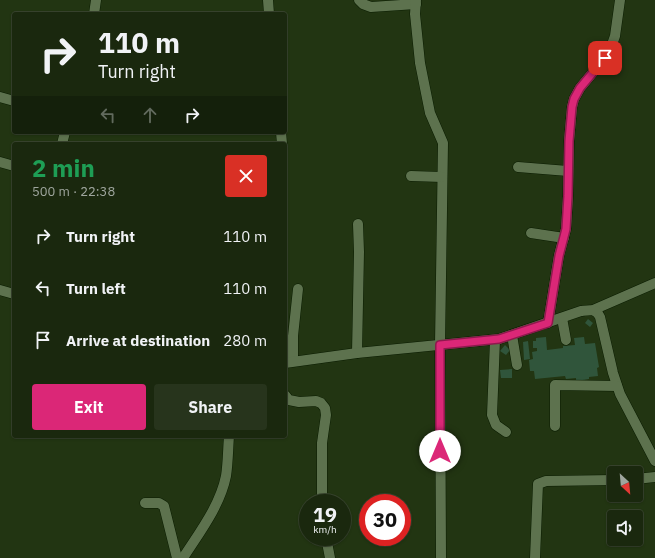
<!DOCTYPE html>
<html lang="en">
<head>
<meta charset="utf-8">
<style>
  body { margin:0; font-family:"IBM Plex Sans",sans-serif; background:#27341c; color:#f1f3f6; height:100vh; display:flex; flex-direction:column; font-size:15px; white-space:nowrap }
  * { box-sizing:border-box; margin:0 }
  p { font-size:13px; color:#9fa69e }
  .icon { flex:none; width:22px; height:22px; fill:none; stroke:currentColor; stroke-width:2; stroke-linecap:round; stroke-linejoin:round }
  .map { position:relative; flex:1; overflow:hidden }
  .side { position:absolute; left:12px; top:142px; width:275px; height:296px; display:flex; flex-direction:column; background:#1a280e; border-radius:4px; box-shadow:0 1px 3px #0004,0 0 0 1px #38442e }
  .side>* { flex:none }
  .guide { position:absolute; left:12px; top:12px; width:275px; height:122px; border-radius:4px; box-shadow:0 1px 3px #0004,0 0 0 1px #38442e; background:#1a280e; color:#f1f3f6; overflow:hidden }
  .needle { width:26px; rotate:154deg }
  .tools { position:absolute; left:607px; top:466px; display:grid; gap:8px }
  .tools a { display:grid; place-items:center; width:36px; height:36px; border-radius:4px; background:#1a280e; box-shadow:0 1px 3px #0004,0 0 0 1px #38442e; font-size:20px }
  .speed { position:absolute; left:299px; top:494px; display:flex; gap:8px; font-size:20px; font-weight:700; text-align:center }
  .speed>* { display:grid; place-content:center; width:52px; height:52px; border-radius:50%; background:#1a280e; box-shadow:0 1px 3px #0004,0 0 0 1px #38442e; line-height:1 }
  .speed small { font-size:10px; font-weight:400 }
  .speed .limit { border:6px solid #d22; background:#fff; color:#111 }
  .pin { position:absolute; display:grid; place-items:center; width:34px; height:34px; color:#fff; margin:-17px; border-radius:8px; box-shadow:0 2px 6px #0006 }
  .me { position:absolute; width:44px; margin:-22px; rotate:0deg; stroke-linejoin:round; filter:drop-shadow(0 0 3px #0008) }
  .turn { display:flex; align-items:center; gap:14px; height:84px; padding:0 20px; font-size:18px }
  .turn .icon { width:52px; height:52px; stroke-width:2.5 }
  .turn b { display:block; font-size:28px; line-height:34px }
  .lanes { display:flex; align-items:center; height:38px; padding:0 20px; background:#0003; justify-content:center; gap:20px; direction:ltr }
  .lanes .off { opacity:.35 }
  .round { display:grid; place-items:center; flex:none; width:42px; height:42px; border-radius:4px; background:#27341c }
  .summary { display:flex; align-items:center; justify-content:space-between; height:68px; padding:0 20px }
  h1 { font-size:24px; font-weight:700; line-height:30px; color:#1e9e55 }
  .cta { display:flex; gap:8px; margin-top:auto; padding:8px 20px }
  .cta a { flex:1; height:46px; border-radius:4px; background:#db2777; color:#fff; font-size:16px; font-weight:700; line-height:46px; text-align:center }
  .cta a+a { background:#27341c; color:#f1f3f6 }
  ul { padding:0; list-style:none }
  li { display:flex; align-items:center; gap:12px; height:52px; padding:0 20px }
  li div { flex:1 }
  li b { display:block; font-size:15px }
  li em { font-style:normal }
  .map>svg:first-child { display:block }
  .building { fill:#30553b }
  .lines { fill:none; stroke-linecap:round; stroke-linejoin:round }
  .minor-casing { stroke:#0a1c00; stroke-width:11 }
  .minor { stroke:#5d724e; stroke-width:10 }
  .route-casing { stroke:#8e194d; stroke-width:10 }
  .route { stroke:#db2777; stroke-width:7 }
</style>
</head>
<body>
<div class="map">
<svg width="655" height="558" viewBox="0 0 655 558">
  <rect width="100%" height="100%" fill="#223512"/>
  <g class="building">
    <path d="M588,319L593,323L590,327L585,323Z"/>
    <path d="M546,337L547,350L563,348V346L575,345L574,338L584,337L585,344L595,343L599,367L597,368L598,376L589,377V379L576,381V378L566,379L565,376L535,379L534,371H530L529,360L533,359L532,352L537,351V348H533V341H536V338Z"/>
    <path d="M528,341L530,359L524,360L523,342Z"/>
    <path d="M505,345L510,350L506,355L500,351Z"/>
    <path d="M512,369V378H501L500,370Z"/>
  </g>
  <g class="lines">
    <defs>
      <g id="minor">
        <path d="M268,0L269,14"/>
        <path d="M359,0L363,4L371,7L416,4"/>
        <path d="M416,0L415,14L420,63L430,113L443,143L440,345L441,558"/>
        <path d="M94,14L96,0"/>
        <path d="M0,97L14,101"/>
        <path d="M281,132L282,144"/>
        <path d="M62,144L65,132"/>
        <path d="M0,162L14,166"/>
        <path d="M518,167L568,171"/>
        <path d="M411,176L442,177"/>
        <path d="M531,233L564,238"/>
        <path d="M0,290L14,294"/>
        <path d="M593,310L655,283"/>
        <path d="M562,318L566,340"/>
        <path d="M548,323L559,255L566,229L568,196L569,141L572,107L574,99L580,88L609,53L615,36L620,0"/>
        <path d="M512,335L517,365"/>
        <path d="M495,340L492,415L496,425L506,432"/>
        <path d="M357,353L359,252L358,224"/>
        <path d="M293,361V336L298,289"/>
        <path d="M285,363L357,353L499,339L581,311C589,310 596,308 600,317L613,373L620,394L655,461"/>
        <path d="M285,395L289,400L299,402L316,401L321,403L325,408L326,415L322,443V503"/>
        <path d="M555,426V385L617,386"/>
        <path d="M636,479L655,477"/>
        <path d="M145,503H159L164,506L177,558"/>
        <path d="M326,537L330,558"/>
        <path d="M183,558C199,533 220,506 226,476C228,463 228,449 229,436"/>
        <path d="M535,558L538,484L546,481L614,480"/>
      </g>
    </defs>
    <use href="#minor" class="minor-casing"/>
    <use href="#minor" class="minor"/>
  </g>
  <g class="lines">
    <defs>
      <path id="route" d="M440,451V345L499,339L548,323L559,256L566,229L568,196L569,141L572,107L574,99L580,88L605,58"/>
    </defs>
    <use href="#route" class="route-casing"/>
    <use href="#route" class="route"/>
  </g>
</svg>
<div class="tools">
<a><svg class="needle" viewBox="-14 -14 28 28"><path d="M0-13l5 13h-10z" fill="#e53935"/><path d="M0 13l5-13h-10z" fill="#9fa69e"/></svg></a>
<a><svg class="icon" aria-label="sound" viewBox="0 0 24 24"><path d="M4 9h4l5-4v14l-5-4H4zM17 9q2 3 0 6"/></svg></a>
</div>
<div class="speed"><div>19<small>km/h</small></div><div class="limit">30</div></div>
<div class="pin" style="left:605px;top:58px;background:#d93025"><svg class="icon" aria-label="arrive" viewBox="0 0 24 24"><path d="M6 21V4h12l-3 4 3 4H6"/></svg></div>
<svg class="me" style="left:440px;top:451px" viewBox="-20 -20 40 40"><circle r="19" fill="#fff"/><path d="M0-13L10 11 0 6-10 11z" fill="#db2777"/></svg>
<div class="guide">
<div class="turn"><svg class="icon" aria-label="right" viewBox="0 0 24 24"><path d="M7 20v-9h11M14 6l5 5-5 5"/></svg><div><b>110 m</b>Turn right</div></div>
<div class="lanes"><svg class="icon off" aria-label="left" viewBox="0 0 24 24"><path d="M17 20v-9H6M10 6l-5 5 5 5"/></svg><svg class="icon off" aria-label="ahead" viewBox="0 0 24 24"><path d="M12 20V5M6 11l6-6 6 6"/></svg><svg class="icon" aria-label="right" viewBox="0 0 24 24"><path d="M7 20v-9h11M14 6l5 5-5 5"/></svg></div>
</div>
<section class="side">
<div class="summary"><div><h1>2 min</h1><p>500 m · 22:38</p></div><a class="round" style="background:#d93025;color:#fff"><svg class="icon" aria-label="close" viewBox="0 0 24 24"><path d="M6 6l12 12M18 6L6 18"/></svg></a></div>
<ul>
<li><svg class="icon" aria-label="right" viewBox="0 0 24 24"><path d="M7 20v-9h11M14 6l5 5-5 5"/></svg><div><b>Turn right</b></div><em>110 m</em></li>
<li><svg class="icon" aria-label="left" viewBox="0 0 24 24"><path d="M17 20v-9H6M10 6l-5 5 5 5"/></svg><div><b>Turn left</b></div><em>110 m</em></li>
<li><svg class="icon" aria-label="arrive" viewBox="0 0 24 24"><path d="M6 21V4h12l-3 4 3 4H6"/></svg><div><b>Arrive at destination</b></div><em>280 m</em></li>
</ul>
<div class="cta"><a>Exit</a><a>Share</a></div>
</section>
</div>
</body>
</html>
